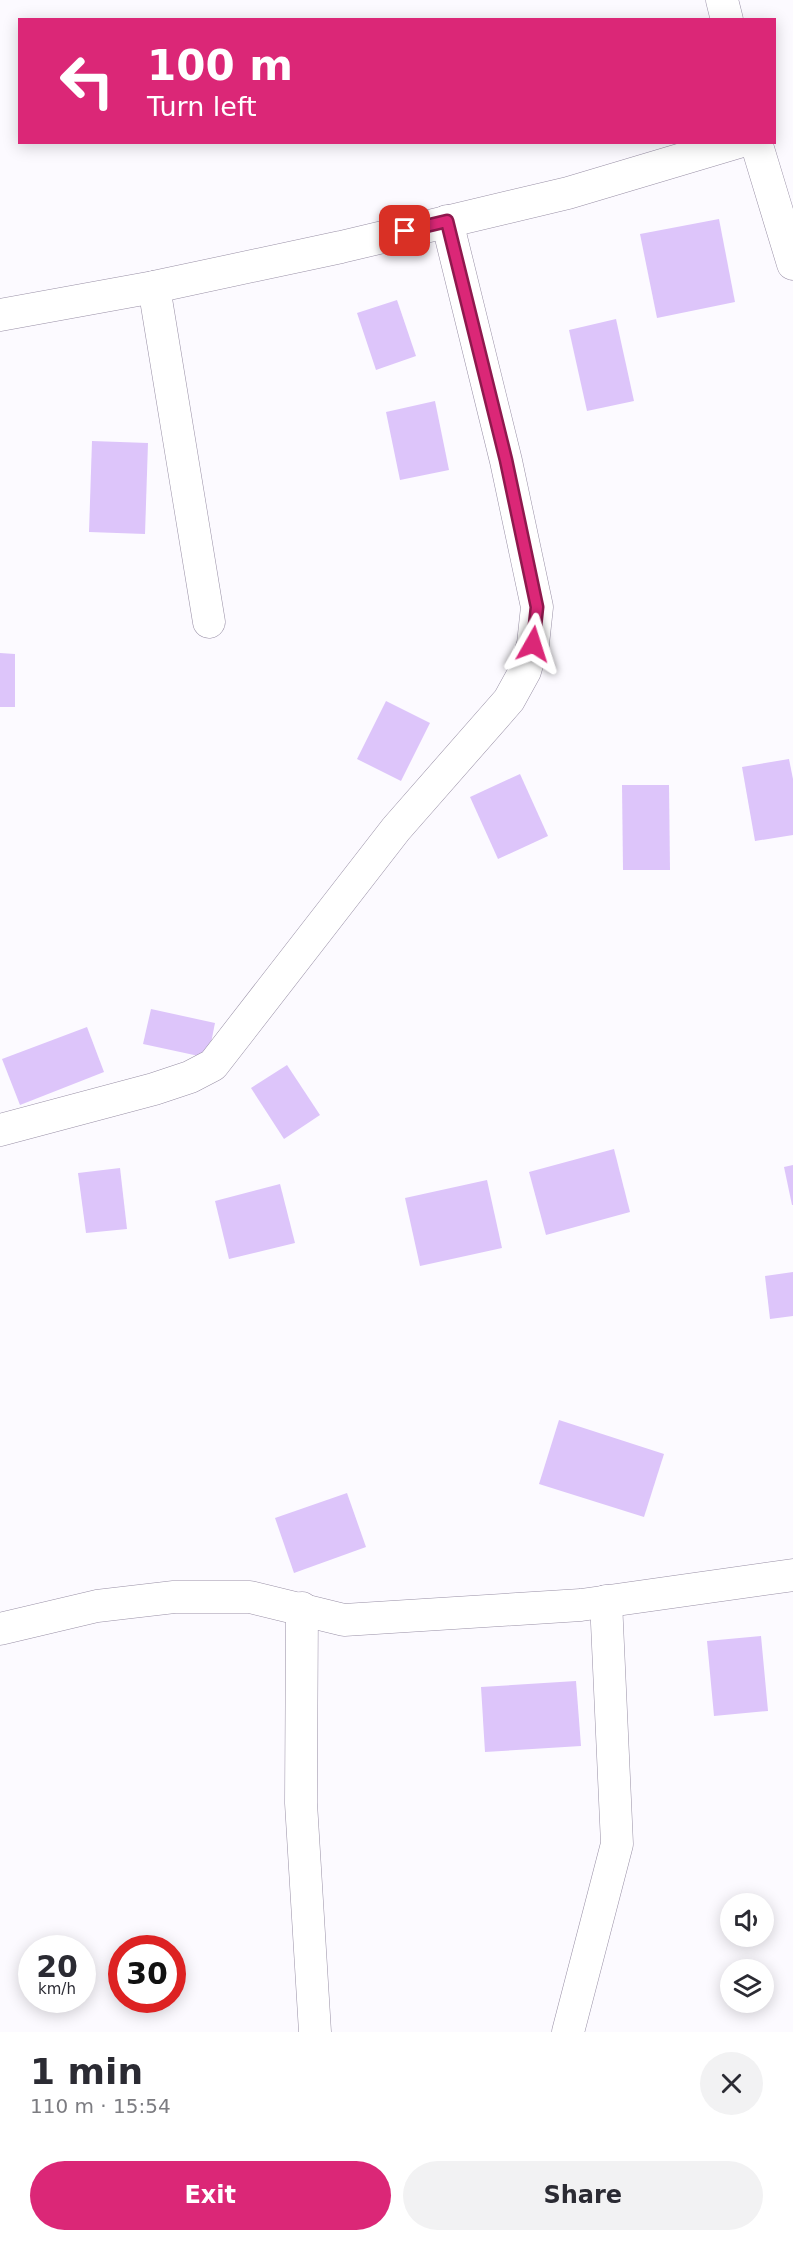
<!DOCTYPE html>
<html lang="en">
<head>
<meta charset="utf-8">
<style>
  body { margin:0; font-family:"DejaVu Sans",sans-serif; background:#f2f2f3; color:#2b2b33; height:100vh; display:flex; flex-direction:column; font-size:22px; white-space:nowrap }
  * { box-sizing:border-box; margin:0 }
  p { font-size:20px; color:#7c7c81 }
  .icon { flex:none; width:33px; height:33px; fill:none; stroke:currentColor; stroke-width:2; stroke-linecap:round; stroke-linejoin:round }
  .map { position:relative; height:2032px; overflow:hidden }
  .details { display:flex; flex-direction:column; background:#fff; flex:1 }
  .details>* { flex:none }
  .top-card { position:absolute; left:18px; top:18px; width:758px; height:126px; border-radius:0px; box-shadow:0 3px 15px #0003; background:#db2777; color:#fff; overflow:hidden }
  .fabs { position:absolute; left:720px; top:1893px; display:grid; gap:12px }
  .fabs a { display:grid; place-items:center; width:54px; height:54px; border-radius:50%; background:#fff; box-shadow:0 3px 15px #0003; font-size:30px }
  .speed { position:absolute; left:18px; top:1935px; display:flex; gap:12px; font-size:30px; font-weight:700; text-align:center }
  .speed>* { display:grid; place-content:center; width:78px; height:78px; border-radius:50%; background:#fff; box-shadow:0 3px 15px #0003; line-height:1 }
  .speed small { font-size:15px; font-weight:400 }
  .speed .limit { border:9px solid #d22; background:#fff; color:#111 }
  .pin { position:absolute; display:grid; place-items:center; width:51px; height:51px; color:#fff; margin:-26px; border-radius:12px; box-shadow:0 3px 9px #0006 }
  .me { position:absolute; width:66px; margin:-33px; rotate:6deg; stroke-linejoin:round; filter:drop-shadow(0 0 4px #0008) }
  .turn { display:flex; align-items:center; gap:21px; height:126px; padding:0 30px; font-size:27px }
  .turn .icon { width:78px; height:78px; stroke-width:2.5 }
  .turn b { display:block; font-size:42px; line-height:51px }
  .round { display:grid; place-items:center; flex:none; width:63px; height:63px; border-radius:32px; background:#f2f2f3 }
  .overview { display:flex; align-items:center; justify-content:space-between; height:102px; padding:0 30px }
  h1 { font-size:36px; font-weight:700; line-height:45px }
  .button { display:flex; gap:12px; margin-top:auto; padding:12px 30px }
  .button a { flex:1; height:69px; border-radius:36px; background:#db2777; color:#fff; font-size:24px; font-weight:700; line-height:69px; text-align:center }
  .button a+a { background:#f2f2f3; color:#2b2b33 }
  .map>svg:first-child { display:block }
  .building { fill:#ddc5fa }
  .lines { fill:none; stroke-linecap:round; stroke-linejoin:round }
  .street-casing { stroke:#9990a6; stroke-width:33 }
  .street { stroke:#fff; stroke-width:32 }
  .route-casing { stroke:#8e194d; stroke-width:15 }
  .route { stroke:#db2777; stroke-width:10 }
</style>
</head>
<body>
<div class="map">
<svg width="793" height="2032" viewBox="0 0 793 2032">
  <rect width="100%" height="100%" fill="#fcfaff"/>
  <g class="building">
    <path d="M719,219L735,302L657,318L640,234Z"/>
    <path d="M397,300L416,356L376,370L357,313Z"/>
    <path d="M616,319L634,401L587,411L569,330Z"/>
    <path d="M435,401L449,470L400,480L386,412Z"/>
    <path d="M92,441L148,443L145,534L89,532Z"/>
    <path d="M0,653L15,654V707H0Z"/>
    <path d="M386,701L430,723L401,781L357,759Z"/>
    <path d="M789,759L793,779V835L755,841L742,767Z"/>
    <path d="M520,774L548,836L498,859L470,797Z"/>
    <path d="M622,785H669L670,870H623Z"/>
    <path d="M151,1009L215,1023L208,1058L143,1044Z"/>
    <path d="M87,1027L104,1072L20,1105L2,1059Z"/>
    <path d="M287,1065L320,1115L284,1139L251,1088Z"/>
    <path d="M614,1149L630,1212L546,1235L529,1172Z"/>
    <path d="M793,1165V1205H792L784,1167Z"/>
    <path d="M120,1168L127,1229L86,1233L78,1173Z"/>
    <path d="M487,1180L502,1248L420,1266L405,1198Z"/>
    <path d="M280,1184L295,1243L229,1259L215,1201Z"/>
    <path d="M793,1272V1316L770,1319L765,1276Z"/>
    <path d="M559,1420L664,1454L644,1517L539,1484Z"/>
    <path d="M347,1493L366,1547L294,1573L275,1518Z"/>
    <path d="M761,1636L768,1711L714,1716L707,1641Z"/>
    <path d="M576,1681L581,1746L485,1752L481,1687Z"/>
  </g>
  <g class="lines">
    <defs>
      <g id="street">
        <path d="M722,0L727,20"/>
        <path d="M756,142L793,264"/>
        <path d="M154,287L209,622"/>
        <path d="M0,315L154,287L341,247L568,193L739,142"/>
        <path d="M0,1130L154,1089L190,1077L213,1065L396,829L509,700L525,671L533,644L537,607L506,461L447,221"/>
        <path d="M302,1608L301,1803L315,2032"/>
        <path d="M0,1629L97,1606L174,1597H250L344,1620L581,1605L793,1575"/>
        <path d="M568,2032L617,1844L606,1601"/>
      </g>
    </defs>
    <use href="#street" class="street-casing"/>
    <use href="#street" class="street"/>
  </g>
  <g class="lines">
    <defs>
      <path id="route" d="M405,231L447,221L506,460L537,607L533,644"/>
    </defs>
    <use href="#route" class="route-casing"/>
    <use href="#route" class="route"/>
  </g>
</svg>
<div class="fabs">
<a><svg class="icon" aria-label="sound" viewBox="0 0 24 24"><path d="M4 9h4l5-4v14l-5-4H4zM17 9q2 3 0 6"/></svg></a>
<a><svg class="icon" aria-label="layers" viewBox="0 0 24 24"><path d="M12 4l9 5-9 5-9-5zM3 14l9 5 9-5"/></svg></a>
</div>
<div class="speed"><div>20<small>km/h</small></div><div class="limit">30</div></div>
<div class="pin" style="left:405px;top:231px;background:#d93025"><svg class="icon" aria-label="arrive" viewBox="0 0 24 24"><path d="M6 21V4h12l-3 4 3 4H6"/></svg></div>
<svg class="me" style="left:533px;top:644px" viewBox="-20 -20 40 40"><path d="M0-17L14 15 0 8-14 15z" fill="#db2777" stroke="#fff" stroke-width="4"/></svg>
<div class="top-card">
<div class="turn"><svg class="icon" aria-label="left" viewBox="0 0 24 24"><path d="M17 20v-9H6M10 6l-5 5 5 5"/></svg><div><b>100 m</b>Turn left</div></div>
</div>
</div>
<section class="details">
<div class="overview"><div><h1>1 min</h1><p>110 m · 15:54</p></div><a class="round"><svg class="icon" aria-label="close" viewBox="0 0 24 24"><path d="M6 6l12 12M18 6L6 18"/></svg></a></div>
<div class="button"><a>Exit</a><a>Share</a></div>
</section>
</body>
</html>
